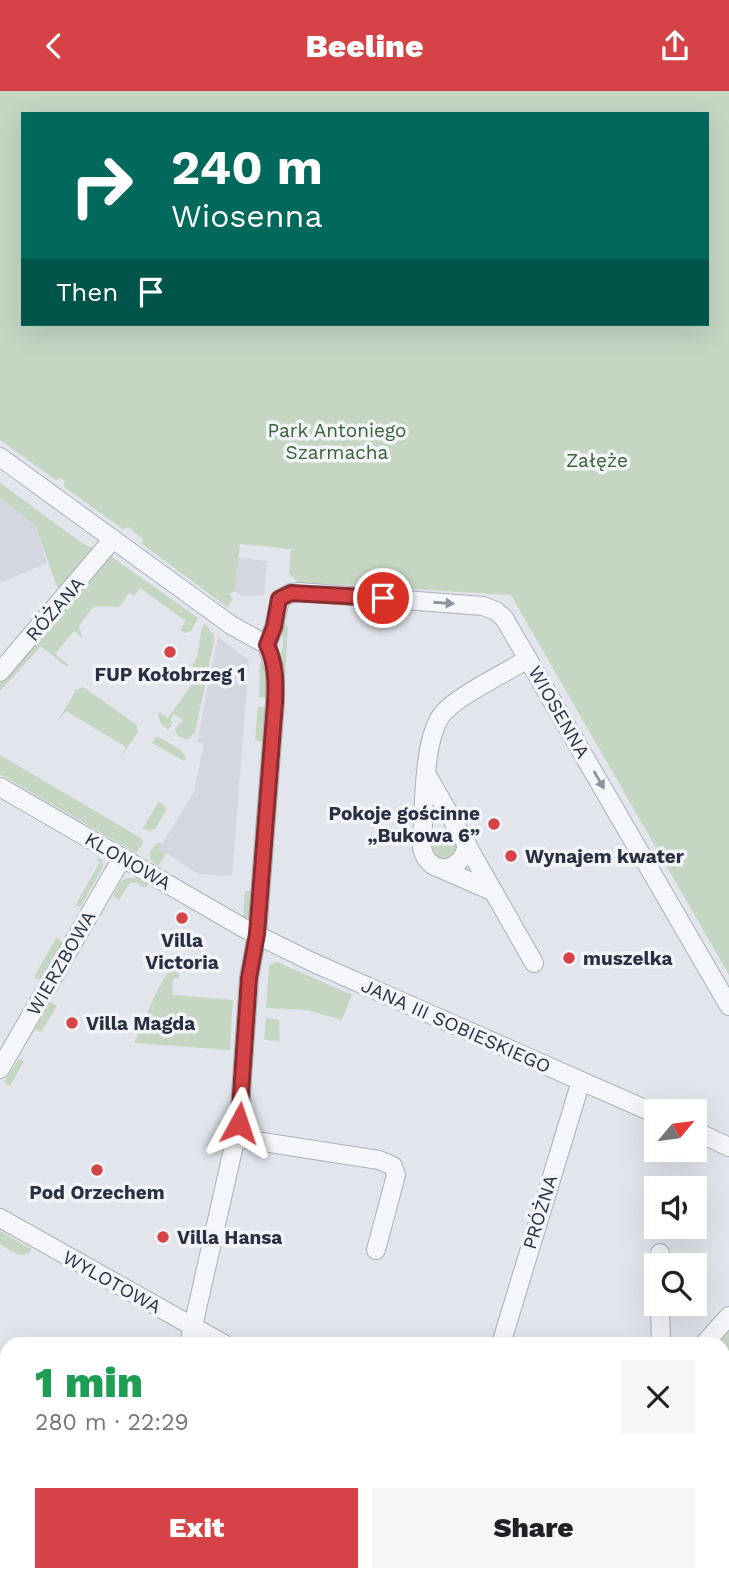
<!DOCTYPE html>
<html lang="en">
<head>
<meta charset="utf-8">
<style>
  body { margin:0; font-family:"Work Sans",sans-serif; background:#f6f6f6; color:#202124; height:100vh; display:flex; flex-direction:column; font-size:26px; white-space:nowrap }
  * { box-sizing:border-box; margin:0 }
  p { font-size:23px; color:#757577 }
  .icon { flex:none; width:38px; height:38px; fill:none; stroke:currentColor; stroke-width:2; stroke-linecap:round; stroke-linejoin:round }
  .map { position:relative; flex:1; overflow:hidden }
  .sheet { position:absolute; left:0px; top:1246px; width:730px; height:245px; display:flex; flex-direction:column; background:#fff; border-radius:21px 21px 0 0; box-shadow:0 7px 28px #0002 }
  .sheet>* { flex:none }
  .hud { position:absolute; left:21px; top:21px; width:688px; height:214px; border-radius:0px; box-shadow:0 7px 28px #0002; background:#00695c; color:#fff; overflow:hidden }
  .needle { width:46px; rotate:61deg }
  .tools { position:absolute; left:644px; top:1008px; display:grid; gap:14px }
  .tools a { display:grid; place-items:center; width:63px; height:63px; border-radius:0px; background:#fff; box-shadow:0 7px 28px #0002; font-size:35px }
  .pin { position:absolute; display:grid; place-items:center; width:60px; height:60px; color:#fff; margin:-30px; border:4px solid #fff; border-radius:50%; box-shadow:0 2px 7px #0007 }
  .me { position:absolute; width:77px; margin:-38px; rotate:5deg; stroke-linejoin:round; filter:drop-shadow(0 0 5px #0008) }
  .turn { display:flex; align-items:center; gap:24px; height:147px; padding:0 35px; font-size:32px }
  .turn .icon { width:91px; height:91px; stroke-width:2.5 }
  .turn b { display:block; font-size:49px; line-height:60px }
  .then { display:flex; align-items:center; height:66px; padding:0 35px; background:#0003; gap:14px; font-size:26px }
  .round { display:grid; place-items:center; flex:none; width:74px; height:74px; border-radius:0px; background:#f6f6f6 }
  .headline { display:flex; align-items:center; justify-content:space-between; height:119px; padding:0 35px }
  h1 { font-size:42px; font-weight:800; line-height:52px; color:#1e9e55 }
  .action { display:flex; gap:14px; margin-top:auto; padding:14px 35px }
  .action a { flex:1; height:80px; border-radius:0px; background:#d54346; color:#fff; font-size:28px; font-weight:800; line-height:80px; text-align:center }
  .action a+a { background:#f6f6f6; color:#202124 }
  header { display:flex; justify-content:space-between; align-items:center; height:91px; padding:0 35px; background:#d54346; color:#fff; font-size:32px; font-weight:800 }
  .map>svg:first-child { display:block }
  .built { fill:#d4d7e0 }
  .green { fill:#c5d6c3; fill-rule:evenodd }
  .lines { fill:none; stroke-linecap:round; stroke-linejoin:round }
  .minor-casing { stroke:#aaafb9; stroke-width:20 }
  .minor { stroke:#f5f6f9; stroke-width:18 }
  .oneway { fill:#8f939e }
  .route-casing { stroke:#8a2c2e; stroke-width:18 }
  .route { stroke:#d54346; stroke-width:12 }
  .poi-dot { fill:#d54346; stroke:#f2f4f8; stroke-width:2.5 }
  .labels { text-anchor:middle; dominant-baseline:central; stroke-width:7; stroke-linejoin:round; paint-order:stroke }
  .park-label { font-size:19px; fill:#386136; stroke:#f2f4f8 }
  .street-label { font-size:19px; fill:#293044; stroke:#f2f4f8 }
  .poi-label { font-size:19px; font-weight:bold; fill:#293044; stroke:#f2f4f8; text-anchor:start }
</style>
</head>
<body>
<header><svg class="icon" aria-label="back" viewBox="0 0 24 24"><path d="M15 5l-7 7 7 7"/></svg>Beeline<svg class="icon" aria-label="share" viewBox="0 0 24 24"><path d="M12 15V3M7 8l5-5 5 5M5 13v7h14v-7"/></svg></header>
<div class="map">
<svg width="729" height="1491" viewBox="0 0 729 1491">
  <rect width="100%" height="100%" fill="#e2e5eb"/>
  <g class="built">
    <path d="M0,406L35,434L47,472L0,492Z"/>
    <path d="M238,467L267,470L264,505L240,504L235,500Z"/>
    <path d="M218,546L249,569L232,785L199,783L159,758L194,701L204,652L197,651Z"/>
    <path d="M0,1281L7,1285V1443L0,1440Z"/>
    <path d="M138,1484H446V1491H136Z"/>
  </g>
  <g class="green">
    <path d="M0,0H729V884L511,504L297,491L289,482L291,458L240,453L235,500L229,503L233,507L227,516L141,452L143,448L128,436L123,438L64,396V389L60,387L56,389L0,349ZM23,23H707V233H23Z"/>
    <path d="M0,392L85,454L94,457L85,467L89,471L67,497L62,494L58,498L35,434L0,406Z"/>
    <path d="M109,464L198,527L191,540L185,542L180,539L186,530L140,497L134,505L129,502L119,516L94,515L79,535L82,546L74,540L55,563L69,574L67,576L41,555L0,600V589Z"/>
    <path d="M204,532L214,544V550L195,642L187,649L177,644L175,638L183,629L174,623L170,629L173,631L168,639L161,632L158,623L159,621L168,627L200,582L192,575C201,562 198,547 204,532Z"/>
    <path d="M282,533L288,535L285,583L280,579L279,567L283,556Z"/>
    <path d="M260,571L267,576L270,607L259,606Z"/>
    <path d="M83,596L137,634L138,641L120,667L126,656L66,620L58,630L76,599Z"/>
    <path d="M258,616H269L266,649L261,651L255,649Z"/>
    <path d="M157,645L181,659L186,667L184,670L152,652Z"/>
    <path d="M0,664L141,747L143,752L136,762L0,683Z"/>
    <path d="M159,710L167,717L156,737L150,740L143,737Z"/>
    <path d="M444,739L453,742L459,761L443,772L426,757L431,744Z"/>
    <path d="M157,752L162,753L159,758L166,763L158,775L150,768V760Z"/>
    <path d="M98,767L102,769L103,776L81,815H75L100,771L97,769Z"/>
    <path d="M127,787H136L148,793L145,797L136,791L129,793L119,809L113,805L121,790Z"/>
    <path d="M245,800L256,801L251,827H243Z"/>
    <path d="M57,846L62,851L40,889L34,886Z"/>
    <path d="M277,871L352,904L342,929L307,919L266,917L269,874Z"/>
    <path d="M173,872H180L179,887H173L172,904L233,909L230,959L134,952L156,902Z"/>
    <path d="M51,911L57,915L41,941L35,938Z"/>
    <path d="M266,927L279,929L280,950L264,949Z"/>
    <path d="M19,968L24,970L10,995L4,991Z"/>
    <path d="M0,1140L31,1158V1160C20,1169 10,1159 0,1153Z"/>
    <path d="M729,1231V1390L723,1400V1253H711Z"/>
    <path d="M1,1305L7,1307V1374L0,1371Z"/>
  </g>
  <g class="lines">
    <defs>
      <g id="minor">
        <path d="M0,366L231,534L267,554"/>
        <path d="M0,581L113,448"/>
        <path d="M427,684L534,872"/>
        <path d="M0,696L247,839L312,871L656,1023"/>
        <path d="M467,753C463,782 429,787 422,757C424,724 422,642 445,620C463,602 505,582 528,568"/>
        <path d="M437,776L494,801"/>
        <path d="M0,978L122,767"/>
        <path d="M695,1040L729,1056"/>
        <path d="M237,1047L379,1069L393,1075L396,1084L376,1159"/>
        <path d="M0,1127L224,1253"/>
        <path d="M660,1162V1174"/>
        <path d="M660,1213L661,1253"/>
        <path d="M189,1253L239,1032L249,887L257,843L275,612V580L267,554L274,536L280,508L291,502L299,501L483,515L496,520L504,527L729,915"/>
        <path d="M501,1253L581,990"/>
        <path d="M704,1253L729,1225"/>
        <path d="M0,1482L26,1491"/>
        <path d="M585,1484L596,1491"/>
        <path d="M120,1491L121,1484"/>
      </g>
    </defs>
    <use href="#minor" class="minor-casing"/>
    <use href="#minor" class="minor"/>
  </g>
  <defs><path id="oneway-solid" d="M-6-.8H1V-3.2L6.5 0L1 3.2V.8H-6Z" transform="scale(1.75)"/></defs>
  <g class="oneway">
    <use href="#oneway-solid" transform="translate(444 512) rotate(4)"/>
    <use href="#oneway-solid" transform="translate(599 689) rotate(60)"/>
  </g>
  <g class="lines">
    <defs>
      <path id="route" d="M239,1032L249,887L257,843L275,612C276,591 276,573 267,554L274,536L279,508L291,502L383,507"/>
    </defs>
    <use href="#route" class="route-casing"/>
    <use href="#route" class="route"/>
  </g>
  <g class="poi-dot">
    <circle cx="170" cy="561" r="7"/>
    <circle cx="494" cy="733" r="7"/>
    <circle cx="511" cy="765" r="7"/>
    <circle cx="182" cy="827" r="7"/>
    <circle cx="569" cy="867" r="7"/>
    <circle cx="72" cy="932" r="7"/>
    <circle cx="97" cy="1079" r="7"/>
    <circle cx="163" cy="1146" r="7"/>
  </g>
  <g class="labels">
    <g class="park-label">
      <text x="337" y="339">Park Antoniego<tspan x="337" dy="22">Szarmacha</tspan></text>
      <text x="597" y="369">Załęże</text>
    </g>
    <g class="street-label">
      <text transform="translate(55 518) rotate(-49)">RÓŻANA</text>
      <text transform="translate(559 621) rotate(60)">WIOSENNA</text>
      <text transform="translate(128 770) rotate(30)">KLONOWA</text>
      <text transform="translate(61 872) rotate(-60)">WIERZBOWA</text>
      <text transform="translate(456 935) rotate(24)">JANA III SOBIESKIEGO</text>
      <text transform="translate(540 1121) rotate(-73)">PRÓŻNA</text>
      <text transform="translate(112 1191) rotate(29)">WYLOTOWA</text>
    </g>
    <g class="poi-label">
      <text x="170" y="583" text-anchor="middle">FUP Kołobrzeg 1</text>
      <text x="480" y="722" text-anchor="end">Pokoje gościnne<tspan x="480" dy="22">„Bukowa 6”</tspan></text>
      <text x="525" y="765">Wynajem kwater</text>
      <text x="182" y="849" text-anchor="middle">Villa<tspan x="182" dy="22">Victoria</tspan></text>
      <text x="583" y="867">muszelka</text>
      <text x="86" y="932">Villa Magda</text>
      <text x="97" y="1101" text-anchor="middle">Pod Orzechem</text>
      <text x="177" y="1146">Villa Hansa</text>
    </g>
  </g>
</svg>
<div class="tools">
<a><svg class="needle" viewBox="-14 -14 28 28"><path d="M0-13l5 13h-10z" fill="#e53935"/><path d="M0 13l5-13h-10z" fill="#757577"/></svg></a>
<a><svg class="icon" aria-label="sound" viewBox="0 0 24 24"><path d="M4 9h4l5-4v14l-5-4H4zM17 9q2 3 0 6"/></svg></a>
<a><svg class="icon" aria-label="search" viewBox="0 0 24 24"><circle cx="10" cy="10" r="6"/><path d="M15 15l6 6"/></svg></a>
</div>
<div class="pin" style="left:383px;top:507px;background:#d93025"><svg class="icon" aria-label="arrive" viewBox="0 0 24 24"><path d="M6 21V4h12l-3 4 3 4H6"/></svg></div>
<svg class="me" style="left:239px;top:1032px" viewBox="-20 -20 40 40"><path d="M0-17L14 15 0 8-14 15z" fill="#d54346" stroke="#fff" stroke-width="4"/></svg>
<div class="hud">
<div class="turn"><svg class="icon" aria-label="right" viewBox="0 0 24 24"><path d="M7 20v-9h11M14 6l5 5-5 5"/></svg><div><b>240 m</b>Wiosenna</div></div>
<div class="then">Then<svg class="icon" aria-label="arrive" viewBox="0 0 24 24"><path d="M6 21V4h12l-3 4 3 4H6"/></svg></div>
</div>
<section class="sheet">
<div class="headline"><div><h1>1 min</h1><p>280 m · 22:29</p></div><a class="round"><svg class="icon" aria-label="close" viewBox="0 0 24 24"><path d="M6 6l12 12M18 6L6 18"/></svg></a></div>
<div class="action"><a>Exit</a><a>Share</a></div>
</section>
</div>
</body>
</html>
